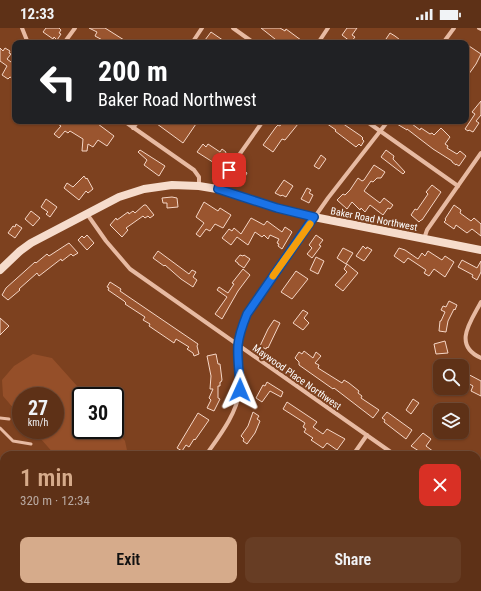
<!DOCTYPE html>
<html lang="en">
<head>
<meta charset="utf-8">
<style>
  body { margin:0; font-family:"Roboto Condensed",sans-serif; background:#673d24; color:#f1f3f6; height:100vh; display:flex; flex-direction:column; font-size:15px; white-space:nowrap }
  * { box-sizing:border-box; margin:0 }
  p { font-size:13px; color:#b9a9a1 }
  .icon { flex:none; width:22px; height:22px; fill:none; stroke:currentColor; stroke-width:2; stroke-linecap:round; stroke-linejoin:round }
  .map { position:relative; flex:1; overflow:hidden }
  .drawer { position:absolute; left:0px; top:423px; width:481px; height:140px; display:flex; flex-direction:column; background:#5e3117; border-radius:12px 12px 0 0; box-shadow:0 1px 3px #0004,0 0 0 1px #734c36 }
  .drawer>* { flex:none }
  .hud { position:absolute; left:12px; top:12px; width:457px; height:84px; border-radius:8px; box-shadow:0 1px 3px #0004,0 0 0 1px #734c36; background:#202124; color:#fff; overflow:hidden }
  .controls { position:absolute; left:433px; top:331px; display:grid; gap:8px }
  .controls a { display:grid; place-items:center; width:36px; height:36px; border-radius:8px; background:#5e3117; box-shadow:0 1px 3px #0004,0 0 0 1px #734c36; font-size:20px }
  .speed { position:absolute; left:12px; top:359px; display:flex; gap:8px; font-size:20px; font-weight:700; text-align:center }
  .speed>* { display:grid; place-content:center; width:52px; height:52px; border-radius:50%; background:#5e3117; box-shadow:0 1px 3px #0004,0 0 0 1px #734c36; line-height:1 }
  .speed small { font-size:10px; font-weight:400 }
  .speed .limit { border:2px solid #111; border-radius:6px; background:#fff; color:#111 }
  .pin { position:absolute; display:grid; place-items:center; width:34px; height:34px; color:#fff; margin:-17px; border-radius:8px; box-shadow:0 2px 6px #0006 }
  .me { position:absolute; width:44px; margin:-22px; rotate:1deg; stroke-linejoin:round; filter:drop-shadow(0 0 3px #0008) }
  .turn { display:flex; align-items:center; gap:14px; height:84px; padding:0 20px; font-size:18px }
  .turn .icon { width:52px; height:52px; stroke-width:2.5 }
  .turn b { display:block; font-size:28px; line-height:34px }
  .round { display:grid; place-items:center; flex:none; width:42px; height:42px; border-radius:8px; background:#673d24 }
  .overview { display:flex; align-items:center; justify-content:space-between; height:68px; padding:0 20px }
  h1 { font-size:24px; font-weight:600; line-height:30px; color:#d6ab8b }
  .primary-button { display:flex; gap:8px; margin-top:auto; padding:8px 20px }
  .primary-button a { flex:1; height:46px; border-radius:8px; background:#d6ab8b; color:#111; font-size:16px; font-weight:600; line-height:46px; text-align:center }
  .primary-button a+a { background:#673d24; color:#f1f3f6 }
  .status { display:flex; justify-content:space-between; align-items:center; height:28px; padding:0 20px; background:#5e3117; direction:ltr }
  .status svg { height:11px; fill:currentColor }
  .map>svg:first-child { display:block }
  .green { fill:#954f29 }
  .building { fill:#9a552f; stroke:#f5d6c6 }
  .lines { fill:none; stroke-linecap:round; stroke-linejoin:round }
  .lane { stroke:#e7baa2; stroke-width:3 }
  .street { stroke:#e7baa2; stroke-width:4 }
  .secondary { stroke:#f6dccc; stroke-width:8 }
  .route-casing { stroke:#114b97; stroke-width:10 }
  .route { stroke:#1a73e8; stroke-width:7 }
  .slow { stroke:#f59e0b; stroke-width:7 }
  .labels { text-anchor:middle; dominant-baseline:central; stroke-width:4; stroke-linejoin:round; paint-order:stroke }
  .street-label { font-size:10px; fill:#fff; stroke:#7d411f }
</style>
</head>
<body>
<div class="status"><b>12:33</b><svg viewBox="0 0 49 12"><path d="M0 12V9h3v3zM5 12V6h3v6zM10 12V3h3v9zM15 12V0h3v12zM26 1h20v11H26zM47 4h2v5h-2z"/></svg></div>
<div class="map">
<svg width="481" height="563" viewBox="0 0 481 563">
  <rect width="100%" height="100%" fill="#7d411f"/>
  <path class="green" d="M33,326L52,330L86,368H81V402H115V401L125,413L128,427H55L33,402H55V368H21V389L3,368L2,352L14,338Z"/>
  <g class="building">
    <path d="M46,0H59L61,2L59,5L61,6L57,12L54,9L53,11L43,4Z"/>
    <path d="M89,0H105L124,12L122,15H108L95,8L97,4Z"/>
    <path d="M261,0H280L285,3L286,1L305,15H280Z"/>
    <path d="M347,0H357L352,7L355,9L351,14L342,7Z"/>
    <path d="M211,4L227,15H210L205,12Z"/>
    <path d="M390,5L395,8L404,15H391L386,11Z"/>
    <path d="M466,16L481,26L476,36L466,50Z"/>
    <path d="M0,20L3,23L5,20L10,23L9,25L11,26L7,31L15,37V52L10,49L8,51L2,47L7,38L0,33Z"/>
    <path d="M481,73V87L476,93L479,95L473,104L469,102L468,103L465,101L475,86L472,84Z"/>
    <path d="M53,93H94L114,108L107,118L98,112L93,119L88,116L87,123H82L83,111L70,103L68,105L65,103L59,110L54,106L61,98Z"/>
    <path d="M153,93H198L183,115Z"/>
    <path d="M283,93H294L298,96L285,112L282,111L273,124L263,117L276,99L278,97L280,98Z"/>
    <path d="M323,93H339L361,108L363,110L362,111L364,113L361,118L359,116L356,119L335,103L336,102Z"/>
    <path d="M392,93H408L420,102L421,100L430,106L432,105L434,107L441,100L450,109L445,116L448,118L447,120L457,126L460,123L466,128L459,138L456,136V137L452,134V133L433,121L407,101V102Z"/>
    <path d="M203,116L206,119L208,116L220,124L222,121L226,124L225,127L227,130L223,135L222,134L219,138L197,124Z"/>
    <path d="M140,122L165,138L159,148L144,137L147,132L138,124Z"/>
    <path d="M386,122L394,128L393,131L405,144L403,146L381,129Z"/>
    <path d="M321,127L326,131L319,141L314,138Z"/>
    <path d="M374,137L385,144L381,150H377L373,154L371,153L364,163L380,175L384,170L393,177L390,181L388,180L383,187L370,177L365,184L361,180L360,182L352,174L347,181L337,172L343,166L345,167L350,162L358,150L362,153L364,152Z"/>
    <path d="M239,141L241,143L242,141L247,145L242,154L234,149Z"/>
    <path d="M84,148L86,151L87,150L93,161L88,165L86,163L79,172L64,160L67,155L73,159Z"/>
    <path d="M284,152L293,158L286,169L282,167L281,168L275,165Z"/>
    <path d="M432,157L441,164L422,192H421L419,194L411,187L415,181L417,182L428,166L426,164Z"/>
    <path d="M307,160L311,162L309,165L313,167L309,175L301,171Z"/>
    <path d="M172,169L177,170L178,179L167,180V175H163L162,170Z"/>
    <path d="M46,171L57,179L50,189L46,186L48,184L41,179Z"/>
    <path d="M204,174L218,183L220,180L231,187L223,200L215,196L210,203L206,201L200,209L196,206L204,195L196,189Z"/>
    <path d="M144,177H146L154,187L150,190L148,188L145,190L143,188L126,200L128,202L122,209L110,197L116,190L117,192L128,184L129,186L133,183L135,185Z"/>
    <path d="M454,177L461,182L460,185L471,193L474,190L481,196V208L472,201L467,205L456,197L454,201L444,194L446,192L445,191Z"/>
    <path d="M31,183L40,190L33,198L25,191Z"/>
    <path d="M251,190L264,197L267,193L282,204L285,199L291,203L292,204L282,221L278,218L279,216L277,215L279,211L270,207L268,211L264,207L262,209L255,204L248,217L237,209L231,217L222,210L229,201L232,203L234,200L241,206Z"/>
    <path d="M16,196L22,200L15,210L8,205L13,198L15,199Z"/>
    <path d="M87,207L94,215L87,222L78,212L82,208L84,210Z"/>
    <path d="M316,207L323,212L319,217L321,218L312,230L307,226L312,220L309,217Z"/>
    <path d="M69,215L78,225L73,228L71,226L62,233L61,231L39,248L37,245L19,261L20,262L8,272L2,267L6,260L35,234L36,235L47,226L49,228Z"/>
    <path d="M363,218L366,221L367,219L372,222L364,233L356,228Z"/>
    <path d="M343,220L353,225L346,236L337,230Z"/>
    <path d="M399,220L405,222L418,231L422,225L425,228L428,223L442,232L445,228L454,234L445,249L434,241L429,248L424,245L426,242L408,230L404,235L394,228Z"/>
    <path d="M158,223L189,246L192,242L196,244L193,249L197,252L193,259L181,251L165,237L164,238L153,230Z"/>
    <path d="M240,227L243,228L244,227L250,231L244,240L238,236V235L235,233Z"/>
    <path d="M316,229L324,233L318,246L310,242Z"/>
    <path d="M462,232L477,240L481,233V244L477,252L472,249L473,247L458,239Z"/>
    <path d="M347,236L358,245L343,263L335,257L347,244L344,241Z"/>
    <path d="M243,241L250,247L238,263L222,291L215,286L227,269L217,262L219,259L228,265L234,256L232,255Z"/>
    <path d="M296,243L308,251L292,271L281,264Z"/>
    <path d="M110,254L121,261L120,263L198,316L197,318L199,326L194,328L193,325L187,321L189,319L176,311L174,315L149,298L150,296L143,292L145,289L125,276L126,275L124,273L108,262L109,260L107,259Z"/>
    <path d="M449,273L457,277L455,282L454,281L448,293L446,304L439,303L440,293H441L445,284L441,282L443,278L446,279Z"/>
    <path d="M303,282L308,285L304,290L309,295L303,302L293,295Z"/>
    <path d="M0,290L9,298L0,307Z"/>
    <path d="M274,292L280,295L268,320L267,319L266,321L260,318L268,301Z"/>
    <path d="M445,313L448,325L436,326L434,316Z"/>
    <path d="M304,323L313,330L316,324L321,328L315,335L319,337L318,340L342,355L344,352L349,355L359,363L358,365L362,368L361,370L379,382L373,390L334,360L333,361L299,337V334L295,330L299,324L302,326Z"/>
    <path d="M216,326L218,336H220L222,352L221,354H220V358H218V370L220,371L214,383L207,380L211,372L209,370L213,361H210L211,348L207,328Z"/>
    <path d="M462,343L481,353V368L471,363L473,358L462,352Z"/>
    <path d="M267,354L283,364L281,369L270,363L262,374L256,370L263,357L265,358Z"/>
    <path d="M413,371L419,375L411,386L406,382Z"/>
    <path d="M287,374L317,394L313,399L323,406L327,401L345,411L337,422L327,415L323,420L311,412L313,410L304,404L306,401L303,399L305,395L283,381Z"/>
    <path d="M253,384L259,388L257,391L260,393L255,405L247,416L243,413L244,411L241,408L248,398Z"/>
    <path d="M387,384L412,402L406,411L384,394L385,392L382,390Z"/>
    <path d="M198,385L209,392L195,412L194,411L189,419L186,417L182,423L177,420Z"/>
    <path d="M423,405L431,411L426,418L438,427H425L411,418Z"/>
  </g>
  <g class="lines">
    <g class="lane">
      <path d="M0,390L9,391"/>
      <path d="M0,400L13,413L31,416"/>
      <path d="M22,563L26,559"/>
    </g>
    <g class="street">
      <path d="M22,0L28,15"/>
      <path d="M233,0L254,15"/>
      <path d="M479,0L481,1"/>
      <path d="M64,15L75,0"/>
      <path d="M192,15L202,0"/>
      <path d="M318,15L328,0"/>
      <path d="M443,15L454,0"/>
      <path d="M124,93L194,142L199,149V158"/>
      <path d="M366,93L458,158"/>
      <path d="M133,100L138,93"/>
      <path d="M217,161L220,154L263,93"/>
      <path d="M87,186L106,213L130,241L395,427"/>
      <path d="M424,211L427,202L481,125"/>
      <path d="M481,274C471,293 452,317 481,330"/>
      <path d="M206,427C220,407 236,387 240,362C241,347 238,333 238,319C238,307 243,296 247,286L328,170L388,93"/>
      <path d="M353,427L367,407"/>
      <path d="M477,530L481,525"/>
      <path d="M110,563L112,559"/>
      <path d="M256,563L259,559"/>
      <path d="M454,563L457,559"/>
    </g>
    <path class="secondary" d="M0,242L20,223L31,215L119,169L144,161L172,157L199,158L217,161L277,180L314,189L481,222"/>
  </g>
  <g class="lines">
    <defs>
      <path id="route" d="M229,142L220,154L218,161L277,180L314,189L247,286C243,296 239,306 238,317C237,332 240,347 240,362"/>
    </defs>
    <use href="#route" class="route-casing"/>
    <use href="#route" class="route"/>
    <path class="slow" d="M273,248L310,196"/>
  </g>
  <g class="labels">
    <g class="street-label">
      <text transform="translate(374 191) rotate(11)">Baker Road Northwest</text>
      <text transform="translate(297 349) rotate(35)">Maywood Place Northwest</text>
    </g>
  </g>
</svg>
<div class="controls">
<a><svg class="icon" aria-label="search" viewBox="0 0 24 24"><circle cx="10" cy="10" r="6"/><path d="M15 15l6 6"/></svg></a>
<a><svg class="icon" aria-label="layers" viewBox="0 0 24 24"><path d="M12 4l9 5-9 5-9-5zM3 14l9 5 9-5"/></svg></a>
</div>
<div class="speed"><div>27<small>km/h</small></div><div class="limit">30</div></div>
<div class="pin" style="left:229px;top:142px;background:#d93025"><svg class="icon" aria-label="arrive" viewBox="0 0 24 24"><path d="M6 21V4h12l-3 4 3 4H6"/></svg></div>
<svg class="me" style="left:240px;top:362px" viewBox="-20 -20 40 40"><path d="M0-17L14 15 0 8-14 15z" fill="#1a73e8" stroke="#fff" stroke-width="4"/></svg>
<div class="hud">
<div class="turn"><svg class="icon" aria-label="left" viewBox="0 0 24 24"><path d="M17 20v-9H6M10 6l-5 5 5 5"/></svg><div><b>200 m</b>Baker Road Northwest</div></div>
</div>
<section class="drawer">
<div class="overview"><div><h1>1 min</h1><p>320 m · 12:34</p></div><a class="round" style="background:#d93025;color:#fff"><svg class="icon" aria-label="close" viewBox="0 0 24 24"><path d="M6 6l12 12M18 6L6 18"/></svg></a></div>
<div class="primary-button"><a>Exit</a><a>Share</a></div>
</section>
</div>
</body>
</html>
